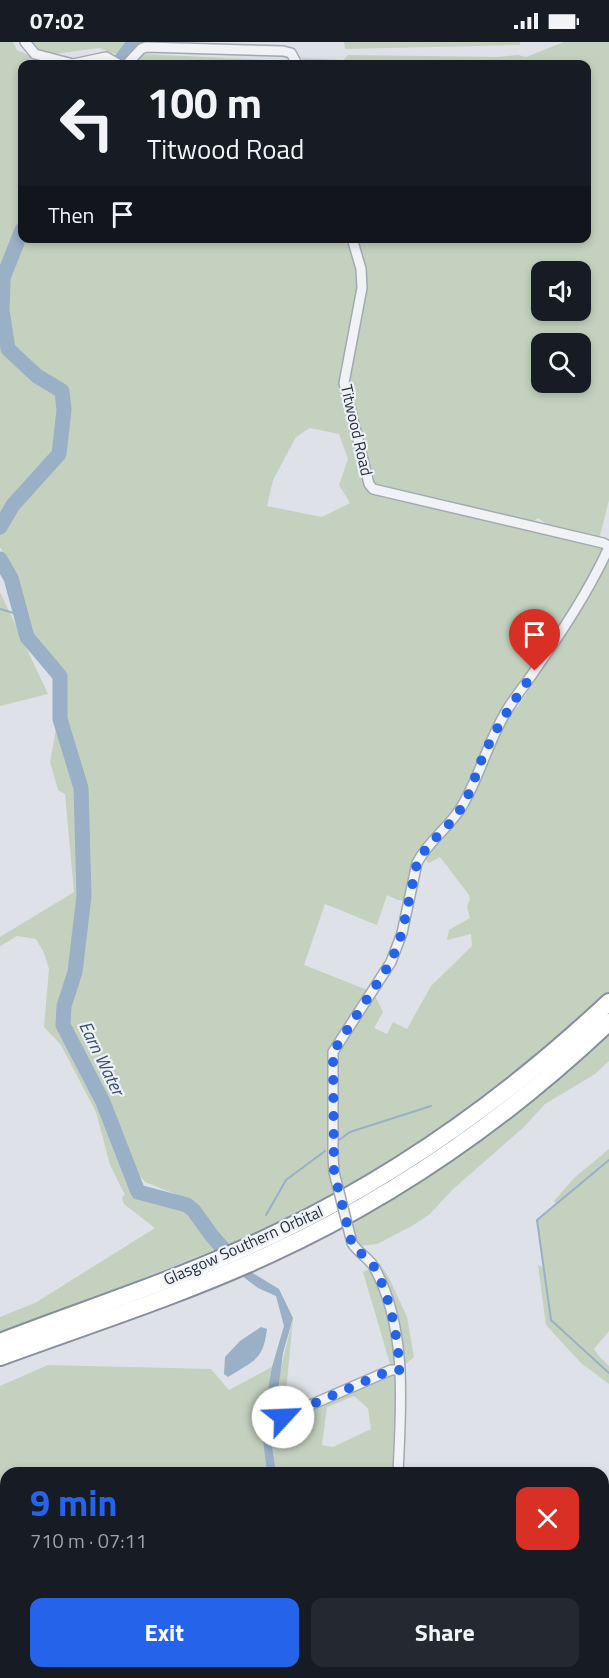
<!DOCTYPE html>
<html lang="en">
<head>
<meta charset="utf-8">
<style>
  body { margin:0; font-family:"Titillium Web",sans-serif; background:#242831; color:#f1f3f6; height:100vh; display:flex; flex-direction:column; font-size:22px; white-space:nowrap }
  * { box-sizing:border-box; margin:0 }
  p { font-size:20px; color:#9ea1a6 }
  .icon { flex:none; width:33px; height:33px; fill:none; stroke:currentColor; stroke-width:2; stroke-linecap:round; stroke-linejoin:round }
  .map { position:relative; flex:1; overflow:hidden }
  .side { position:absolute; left:0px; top:1425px; width:609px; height:212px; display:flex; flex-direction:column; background:#171b24; border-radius:18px 18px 0 0; box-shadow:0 3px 9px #0003 }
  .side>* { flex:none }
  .guide { position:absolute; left:18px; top:18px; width:573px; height:183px; border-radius:12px; box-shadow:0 3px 9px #0003; background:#171b24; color:#f1f3f6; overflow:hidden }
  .controls { position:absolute; left:531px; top:219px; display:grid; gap:12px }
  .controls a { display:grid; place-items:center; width:60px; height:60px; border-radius:12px; background:#171b24; box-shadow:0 3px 9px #0003; font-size:30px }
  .pin { position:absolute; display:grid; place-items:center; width:51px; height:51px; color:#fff; margin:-62px -26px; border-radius:50% 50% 50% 0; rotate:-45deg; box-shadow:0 0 6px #0007 }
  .pin .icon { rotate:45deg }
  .me { position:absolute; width:66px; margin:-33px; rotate:65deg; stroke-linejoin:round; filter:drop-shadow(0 0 4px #0008) }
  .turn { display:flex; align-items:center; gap:21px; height:126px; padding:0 30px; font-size:27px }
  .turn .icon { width:78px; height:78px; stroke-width:2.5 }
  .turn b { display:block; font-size:42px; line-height:51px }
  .then { display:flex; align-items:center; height:57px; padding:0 30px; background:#0003; gap:12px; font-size:22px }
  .round { display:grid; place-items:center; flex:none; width:63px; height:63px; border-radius:12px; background:#242831 }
  .head { display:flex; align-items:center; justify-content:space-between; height:102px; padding:0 30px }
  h1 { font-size:36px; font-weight:700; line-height:45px; color:#2563eb }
  .cta { display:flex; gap:12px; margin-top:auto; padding:12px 30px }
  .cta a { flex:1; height:69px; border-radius:12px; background:#2563eb; color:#fff; font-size:24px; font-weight:700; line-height:69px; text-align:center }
  .cta a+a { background:#242831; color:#f1f3f6 }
  .status { display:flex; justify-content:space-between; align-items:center; height:42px; padding:0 30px; background:#171b24; direction:ltr }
  .status svg { height:16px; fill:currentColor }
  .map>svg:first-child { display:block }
  .green { fill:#c4d1bf; fill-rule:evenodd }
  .water { fill:#99b0c6 }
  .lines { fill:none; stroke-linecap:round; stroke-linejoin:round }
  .stream { stroke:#99b0c6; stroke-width:2 }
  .river { stroke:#99b0c6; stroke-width:15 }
  .street-casing { stroke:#a3a8b1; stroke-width:12 }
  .highway-casing { stroke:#858f9d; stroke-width:20 }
  .street { stroke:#f0f2f5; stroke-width:9 }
  .secondary { stroke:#fff; stroke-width:12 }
  .highway { stroke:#fff; stroke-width:16 }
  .street-bridge-casing { stroke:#a3a8b1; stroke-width:12; stroke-linecap:butt }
  .street-bridge { stroke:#f0f2f5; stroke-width:9 }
  .route { stroke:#2563eb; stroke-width:10; stroke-dasharray:0 18 }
  .labels { text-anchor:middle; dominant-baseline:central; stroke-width:4.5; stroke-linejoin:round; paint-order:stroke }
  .street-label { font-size:16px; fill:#27303d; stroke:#edf0f5 }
  .water-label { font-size:18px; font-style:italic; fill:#334f70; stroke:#edf0f5 }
</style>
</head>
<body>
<div class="status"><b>07:02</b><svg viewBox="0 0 49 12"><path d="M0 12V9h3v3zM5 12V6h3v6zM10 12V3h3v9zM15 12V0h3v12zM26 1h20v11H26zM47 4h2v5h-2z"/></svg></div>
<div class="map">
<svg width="609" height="1636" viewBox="0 0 609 1636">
  <rect width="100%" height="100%" fill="#dee1e7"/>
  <g class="green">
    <path d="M0,0H13L17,8L50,22H22V196L349,197L359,236L340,334V355L350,356L349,339L367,238L357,197L586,196V22H304L302,16L344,18L348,13L499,15L518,13L526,15L564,0H609V458L599,497L552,486L538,476L531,482L369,449L599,504L602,507L595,528L510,658L517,666L601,532L609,514V951C527,1026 440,1093 342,1148L337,1123V1011L375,954L383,970L374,986L387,992L393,980L407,987L431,944L472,904L471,892L447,898L449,888L470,876L467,865L470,857L469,853L440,815L429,821L421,814L410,859L398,858L387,853L377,883L325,862L304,923L370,949L332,1003L329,1014C329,1060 323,1109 335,1153L245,1196L223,1204L195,1166L180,1154L145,1140L133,1126L99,1036L66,979V966L62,963L61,981L63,989L101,1061L113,1092L116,1112L138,1153L184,1166L192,1172L216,1207L0,1294V1275L35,1261L155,1186L124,1162L122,1155L125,1153L110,1123L96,1070L61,1003L44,985L49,927L44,911L36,897L17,894L0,904V895L74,850L65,752L58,748L50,720L56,687L63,671V635L35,600L26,584L14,533L0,505ZM542,230H580V268H542ZM542,302H580V340H542ZM310,386L339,392L348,417L339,443L350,461L322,475L267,464L273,438L296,395Z"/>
    <path d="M32,0H141L126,16L99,6L54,12L36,6Z"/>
    <path d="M344,0H520V3L345,7Z"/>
    <path d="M142,12L287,19L292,22H133Z"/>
    <path d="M0,550L48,652L0,664Z"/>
    <path d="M609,987V1019L595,1032L545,1062L524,1085L452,1148L430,1172L412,1184L377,1202L358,1204L349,1176Z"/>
    <path d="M609,1107V1289L594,1307L599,1314L609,1324V1342L581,1321L546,1283L538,1223L543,1225L537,1178L556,1162L554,1159L574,1136Z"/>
    <path d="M380,1222L389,1236L407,1275L414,1315L404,1323L390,1322L363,1230Z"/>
    <path d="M293,1276L284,1372H277L280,1330Z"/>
    <path d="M48,1323L211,1327L229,1348L272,1325L263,1374L262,1390L267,1431H6V1630H326L328,1636H0V1344Z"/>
    <path d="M388,1333H397L393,1431H276L272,1403L273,1380H283ZM354,1354L368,1366L371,1387L333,1405L322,1403L327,1365Z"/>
    <path d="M609,1613V1636H600L595,1631L603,1630V1615Z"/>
    <path d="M427,1631H456L461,1636H433Z"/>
  </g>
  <g class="water">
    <path d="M251,1230L279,1247L293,1276L283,1311L277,1356V1372L273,1380L272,1403L276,1431H267L262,1390L263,1374L272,1325L284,1284L276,1254L258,1246L242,1234Z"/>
    <path d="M261,1285L267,1287C263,1319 254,1318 228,1335L224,1332L225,1315L240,1299Z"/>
  </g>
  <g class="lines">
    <g class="stream">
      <path d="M0,567L20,573"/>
      <path d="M339,1098L350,1090L431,1064"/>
      <path d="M609,1118L537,1178L551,1278L609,1331"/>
      <path d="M266,1173L286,1138L325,1109"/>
    </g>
    <g class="river">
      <path d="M118,22L135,0"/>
      <path d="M0,485L13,463L59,412L64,368L62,349L37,334L8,307L2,268L3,236L22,188"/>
      <path d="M0,517L11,536L27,595L60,634V677L81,746L84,854L75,930L64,964L63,983L103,1060L138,1150L187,1163L194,1169L212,1194L235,1220"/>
    </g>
    <defs>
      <g id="street">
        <path d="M25,0L35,12L73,22L106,15L118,22"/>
        <path d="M127,22L141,7L146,5L283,9L291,11L297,22"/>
        <path d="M352,196L361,227L362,246L344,341L369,442L373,447L603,501L609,504"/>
        <path d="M333,1114V1010L391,920L402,891L417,821C428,799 450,785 462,764C480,734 488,699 507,668C515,655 525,643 533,631C561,591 589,549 609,505"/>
        <path d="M352,1201C358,1211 368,1215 374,1225C408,1286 401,1364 398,1431"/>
        <path d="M283,1375L391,1328H400"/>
      </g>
      <g id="highway">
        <path d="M0,1300C93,1264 189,1234 279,1190C400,1132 511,1052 609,960"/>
        <path d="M0,1315C90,1282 181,1253 268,1213C393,1156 509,1075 609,980"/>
      </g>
    </defs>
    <use href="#street" class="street-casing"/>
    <use href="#highway" class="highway-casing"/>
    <use href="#street" class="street"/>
    <g class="secondary">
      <path d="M603,1610L609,1608"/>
      <path d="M465,1630L470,1636"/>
      <path d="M389,1636L405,1630"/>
      <path d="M526,1636L542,1630"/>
    </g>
    <use href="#highway" class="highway"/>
    <defs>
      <path id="street-bridge" d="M333,1114L334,1130L352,1201"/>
    </defs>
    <use href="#street-bridge" class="street-bridge-casing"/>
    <use href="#street-bridge" class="street-bridge"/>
  </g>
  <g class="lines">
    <path class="route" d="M283,1375L391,1328H400C397,1293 391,1256 374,1225C368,1215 358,1211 352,1202L334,1130L333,1010L391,920L402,891L417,821C428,799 451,785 463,763C473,746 477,726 486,708C500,679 517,654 535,629"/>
  </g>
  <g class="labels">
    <g class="street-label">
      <text transform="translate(357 388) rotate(77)">Titwood Road</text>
      <text transform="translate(243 1203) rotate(-24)">Glasgow Southern Orbital</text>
    </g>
    <g class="water-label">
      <text transform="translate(102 1016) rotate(64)">Earn Water</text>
    </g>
  </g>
</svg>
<div class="controls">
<a><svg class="icon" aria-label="sound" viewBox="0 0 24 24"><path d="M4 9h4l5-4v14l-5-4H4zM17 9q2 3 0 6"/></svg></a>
<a><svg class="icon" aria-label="search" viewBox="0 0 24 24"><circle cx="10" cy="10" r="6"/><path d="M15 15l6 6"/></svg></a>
</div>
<div class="pin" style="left:535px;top:629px;background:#d93025"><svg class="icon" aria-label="arrive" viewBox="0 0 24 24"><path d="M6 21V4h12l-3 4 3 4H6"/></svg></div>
<svg class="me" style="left:283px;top:1375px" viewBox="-20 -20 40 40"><circle r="19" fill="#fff"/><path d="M0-13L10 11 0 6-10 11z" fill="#2563eb"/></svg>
<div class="guide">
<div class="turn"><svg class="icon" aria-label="left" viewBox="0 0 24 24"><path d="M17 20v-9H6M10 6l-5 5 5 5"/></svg><div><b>100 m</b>Titwood Road</div></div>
<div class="then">Then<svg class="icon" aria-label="arrive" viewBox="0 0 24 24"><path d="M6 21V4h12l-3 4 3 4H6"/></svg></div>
</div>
<section class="side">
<div class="head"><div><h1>9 min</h1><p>710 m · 07:11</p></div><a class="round" style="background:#d93025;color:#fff"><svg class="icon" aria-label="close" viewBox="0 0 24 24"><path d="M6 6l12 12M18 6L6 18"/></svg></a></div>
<div class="cta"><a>Exit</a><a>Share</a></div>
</section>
</div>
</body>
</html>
